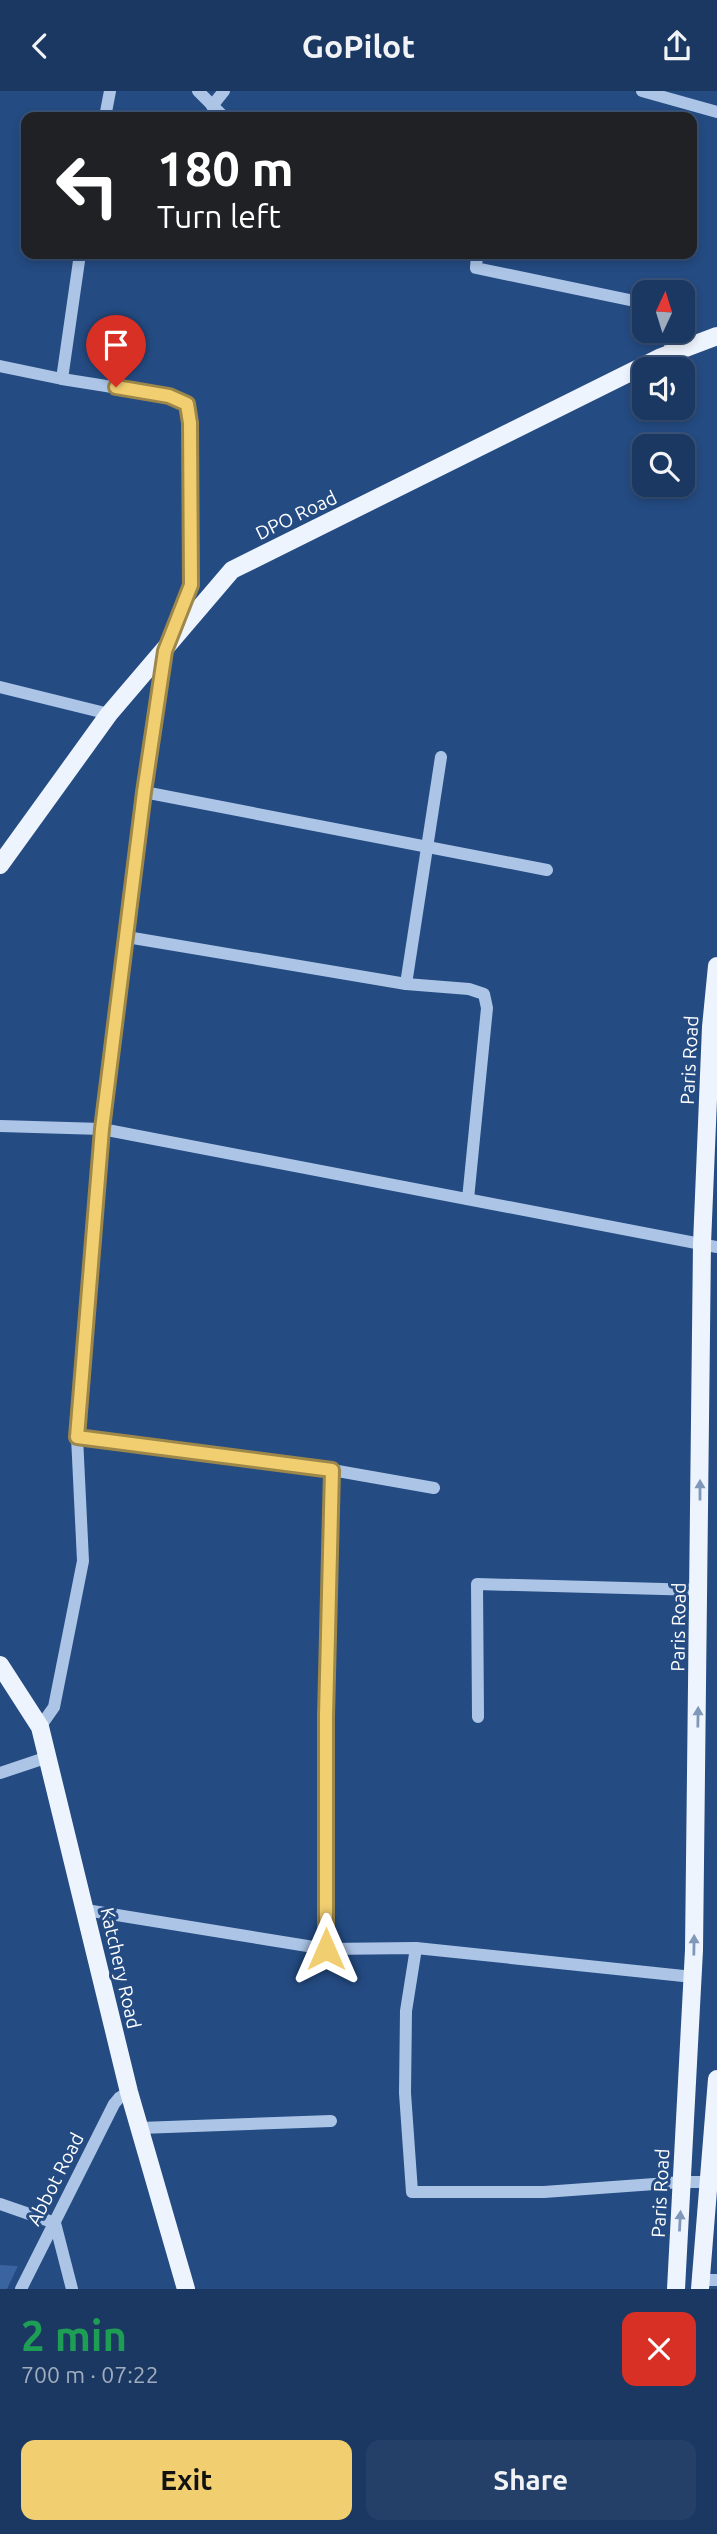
<!DOCTYPE html>
<html lang="en">
<head>
<meta charset="utf-8">
<style>
  body { margin:0; font-family:Ubuntu,sans-serif; background:#243f68; color:#f1f3f6; height:100vh; display:flex; flex-direction:column; font-size:26px; white-space:nowrap }
  * { box-sizing:border-box; margin:0 }
  p { font-size:23px; color:#a0acbe }
  .icon { flex:none; width:38px; height:38px; fill:none; stroke:currentColor; stroke-width:2; stroke-linecap:round; stroke-linejoin:round }
  .map { position:relative; height:2198px; overflow:hidden }
  .sheet { display:flex; flex-direction:column; background:#1b3862; flex:1 }
  .sheet>* { flex:none }
  .top-card { position:absolute; left:21px; top:21px; width:676px; height:147px; border-radius:14px; box-shadow:0 4px 10px #0003,0 0 0 2px #395277; background:#202124; color:#fff; overflow:hidden }
  .needle { width:46px; rotate:4deg }
  .buttons { position:absolute; left:632px; top:189px; display:grid; gap:14px }
  .buttons a { display:grid; place-items:center; width:63px; height:63px; border-radius:14px; background:#1b3862; box-shadow:0 4px 10px #0003,0 0 0 2px #395277; font-size:35px }
  .pin { position:absolute; display:grid; place-items:center; width:60px; height:60px; color:#fff; margin:-72px -30px; border-radius:50% 50% 50% 0; rotate:-45deg; box-shadow:0 0 7px #0007 }
  .pin .icon { rotate:45deg }
  .me { position:absolute; width:77px; margin:-38px; rotate:0deg; stroke-linejoin:round; filter:drop-shadow(0 0 5px #0008) }
  .turn { display:flex; align-items:center; gap:24px; height:147px; padding:0 21px; font-size:32px }
  .turn .icon { width:91px; height:91px; stroke-width:2.5 }
  .turn b { display:block; font-size:49px; line-height:60px }
  .round { display:grid; place-items:center; flex:none; width:74px; height:74px; border-radius:14px; background:#243f68 }
  .headline { display:flex; align-items:center; justify-content:space-between; height:119px; padding:0 21px }
  h1 { font-size:42px; font-weight:700; line-height:52px; color:#1e9e55 }
  .cta { display:flex; gap:14px; margin-top:auto; padding:14px 21px }
  .cta a { flex:1; height:80px; border-radius:14px; background:#f1cf70; color:#111; font-size:28px; font-weight:700; line-height:80px; text-align:center }
  .cta a+a { background:#243f68; color:#f1f3f6 }
  header { display:flex; justify-content:space-between; align-items:center; height:91px; padding:0 21px; background:#1b3862; font-size:32px; font-weight:700 }
  .map>svg:first-child { display:block }
  .green { fill:#39649f }
  .lines { fill:none; stroke-linecap:round; stroke-linejoin:round }
  .minor { stroke:#acc5e7; stroke-width:12 }
  .major { stroke:#eef4fd; stroke-width:18 }
  .oneway { fill:#7f97b9 }
  .route-casing { stroke:#9d8749; stroke-width:18 }
  .route { stroke:#f1cf70; stroke-width:12 }
  .labels { text-anchor:middle; dominant-baseline:central; stroke-width:6; stroke-linejoin:round; paint-order:stroke }
  .street-label { font-size:19px; fill:#fff; stroke:#244b82 }
</style>
</head>
<body>
<header><svg class="icon" aria-label="back" viewBox="0 0 24 24"><path d="M15 5l-7 7 7 7"/></svg>GoPilot<svg class="icon" aria-label="share" viewBox="0 0 24 24"><path d="M12 15V3M7 8l5-5 5 5M5 13v7h14v-7"/></svg></header>
<div class="map">
<svg width="717" height="2198" viewBox="0 0 717 2198">
  <rect width="100%" height="100%" fill="#244b82"/>
  <path class="green" d="M0,2174L18,2175L7,2198H0Z"/>
  <g class="lines">
    <g class="minor">
      <path d="M198,0L224,26"/>
      <path d="M642,0L717,21"/>
      <path d="M212,15L224,0"/>
      <path d="M105,26L110,0"/>
      <path d="M477,163L476,177L644,212"/>
      <path d="M665,240L673,261"/>
      <path d="M0,275L62,288L169,305L187,313L190,332L191,494L165,560L144,701L102,1038L77,1346L83,1470L54,1616L40,1636"/>
      <path d="M62,288L80,163"/>
      <path d="M0,596L109,623"/>
      <path d="M144,701L547,779"/>
      <path d="M127,846L406,893L469,898L484,903L487,917L468,1108"/>
      <path d="M406,893L441,666"/>
      <path d="M0,1035L102,1038L717,1156"/>
      <path d="M77,1346L332,1379L434,1397"/>
      <path d="M478,1626L477,1493L699,1499"/>
      <path d="M0,1682L48,1666"/>
      <path d="M86,1819L326,1858L416,1857L693,1886"/>
      <path d="M416,1857L406,1920L405,2002L412,2101H544L682,2091H709"/>
      <path d="M326,1858V1625L332,1379"/>
      <path d="M140,2037L331,2030"/>
      <path d="M0,2113L55,2132L72,2198"/>
      <path d="M701,2189H717"/>
      <path d="M21,2198L114,2013L119,2007L129,2001"/>
    </g>
    <g class="major">
      <path d="M0,774L109,623L232,479L659,267L717,245"/>
      <path d="M0,1574L40,1636L129,2001L186,2198"/>
      <path d="M676,2198L694,1859L702,1153L711,936L717,875"/>
      <path d="M700,2198L717,1988"/>
    </g>
  </g>
  <defs><path id="oneway-solid" d="M-6-.8H1V-3.2L6.5 0L1 3.2V.8H-6Z" transform="scale(1.75)"/></defs>
  <g class="oneway">
    <use href="#oneway-solid" transform="translate(700 1399) rotate(-90)"/>
    <use href="#oneway-solid" transform="translate(698 1626) rotate(-89)"/>
    <use href="#oneway-solid" transform="translate(694 1854) rotate(-89)"/>
    <use href="#oneway-solid" transform="translate(680 2130) rotate(-87)"/>
  </g>
  <g class="lines">
    <defs>
      <path id="route" d="M116,296L169,305L187,313L190,332L191,494L165,560L144,701L102,1038L77,1346L332,1379L326,1625V1858"/>
    </defs>
    <use href="#route" class="route-casing"/>
    <use href="#route" class="route"/>
  </g>
  <g class="labels">
    <g class="street-label">
      <text transform="translate(296 424) rotate(-26)">DPO Road</text>
      <text transform="translate(689 969) rotate(-87)">Paris Road</text>
      <text transform="translate(678 1536) rotate(-89)">Paris Road</text>
      <text transform="translate(121 1877) rotate(77)">Katchery Road</text>
      <text transform="translate(55 2088) rotate(-63)">Abbot Road</text>
      <text transform="translate(660 2102) rotate(-87)">Paris Road</text>
    </g>
  </g>
</svg>
<div class="buttons">
<a><svg class="needle" viewBox="-14 -14 28 28"><path d="M0-13l5 13h-10z" fill="#e53935"/><path d="M0 13l5-13h-10z" fill="#a0acbe"/></svg></a>
<a><svg class="icon" aria-label="sound" viewBox="0 0 24 24"><path d="M4 9h4l5-4v14l-5-4H4zM17 9q2 3 0 6"/></svg></a>
<a><svg class="icon" aria-label="search" viewBox="0 0 24 24"><circle cx="10" cy="10" r="6"/><path d="M15 15l6 6"/></svg></a>
</div>
<div class="pin" style="left:116px;top:296px;background:#d93025"><svg class="icon" aria-label="arrive" viewBox="0 0 24 24"><path d="M6 21V4h12l-3 4 3 4H6"/></svg></div>
<svg class="me" style="left:326px;top:1858px" viewBox="-20 -20 40 40"><path d="M0-17L14 15 0 8-14 15z" fill="#f1cf70" stroke="#fff" stroke-width="4"/></svg>
<div class="top-card">
<div class="turn"><svg class="icon" aria-label="left" viewBox="0 0 24 24"><path d="M17 20v-9H6M10 6l-5 5 5 5"/></svg><div><b>180 m</b>Turn left</div></div>
</div>
</div>
<section class="sheet">
<div class="headline"><div><h1>2 min</h1><p>700 m · 07:22</p></div><a class="round" style="background:#d93025;color:#fff"><svg class="icon" aria-label="close" viewBox="0 0 24 24"><path d="M6 6l12 12M18 6L6 18"/></svg></a></div>
<div class="cta"><a>Exit</a><a>Share</a></div>
</section>
</body>
</html>
